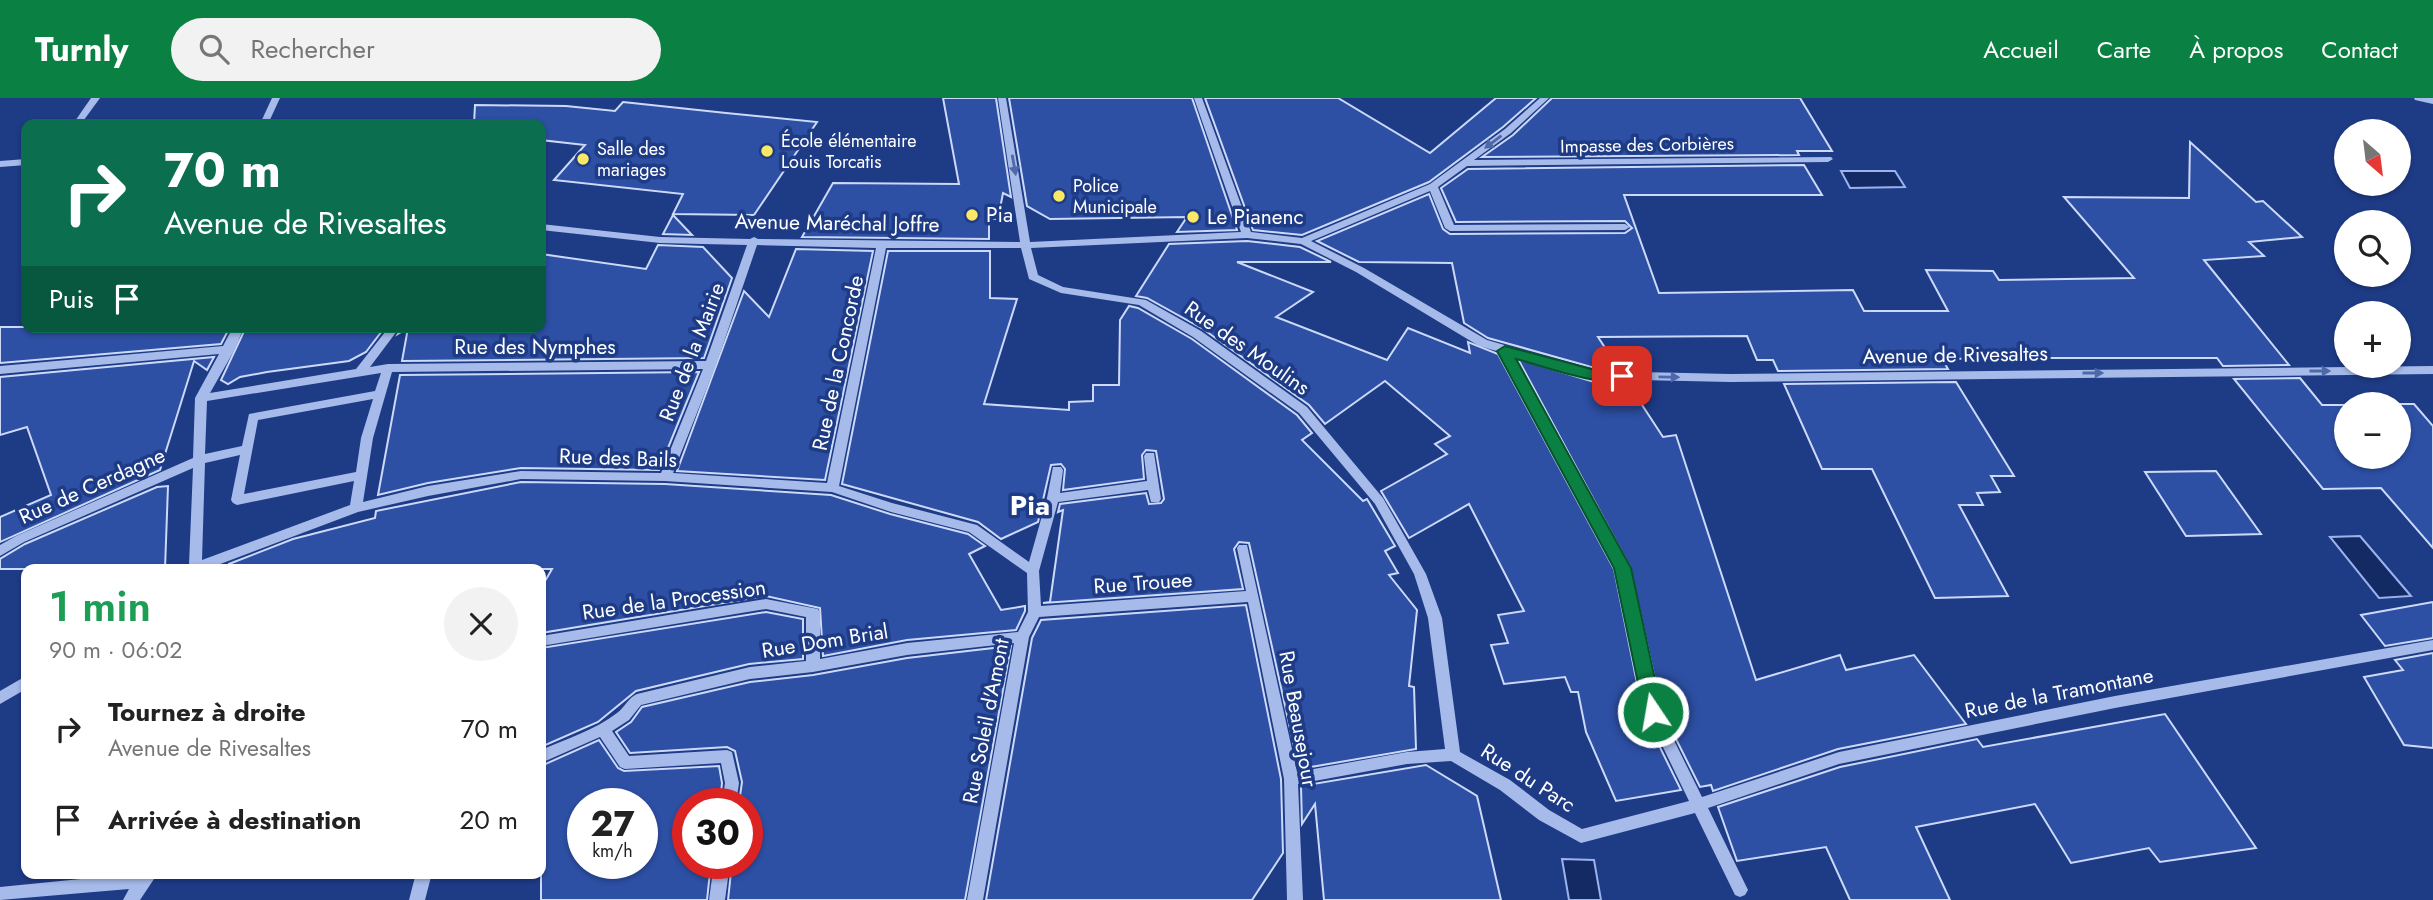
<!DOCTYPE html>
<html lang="fr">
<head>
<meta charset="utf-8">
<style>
  body { margin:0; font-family:Jost,sans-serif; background:#f2f2f2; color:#222; height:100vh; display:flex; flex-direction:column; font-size:26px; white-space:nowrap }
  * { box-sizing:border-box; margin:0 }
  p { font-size:23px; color:#767676 }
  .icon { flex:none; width:38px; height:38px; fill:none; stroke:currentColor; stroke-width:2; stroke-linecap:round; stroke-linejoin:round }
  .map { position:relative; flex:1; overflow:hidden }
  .drawer { position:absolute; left:21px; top:466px; width:525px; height:315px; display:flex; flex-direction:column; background:#fff; border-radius:14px; box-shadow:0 2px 5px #0004 }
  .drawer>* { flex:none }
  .hud { position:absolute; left:21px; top:21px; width:525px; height:214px; border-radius:14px; box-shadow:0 2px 5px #0004; background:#0b6e4f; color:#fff; overflow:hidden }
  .needle { width:46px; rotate:152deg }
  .controls { position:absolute; left:2334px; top:21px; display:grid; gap:14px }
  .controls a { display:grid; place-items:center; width:77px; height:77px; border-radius:50%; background:#fff; box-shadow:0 2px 5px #0004; font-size:35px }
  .speed { position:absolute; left:567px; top:690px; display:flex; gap:14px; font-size:35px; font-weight:700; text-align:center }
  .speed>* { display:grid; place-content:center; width:91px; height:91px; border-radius:50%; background:#fff; box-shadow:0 2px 5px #0004; line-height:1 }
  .speed small { font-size:18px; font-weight:400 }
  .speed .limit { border:10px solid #d22; background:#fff; color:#111 }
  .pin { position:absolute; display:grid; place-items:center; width:60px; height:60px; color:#fff; margin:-30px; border-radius:14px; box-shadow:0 4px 10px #0006 }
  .me { position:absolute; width:77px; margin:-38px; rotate:348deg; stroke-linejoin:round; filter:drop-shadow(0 0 5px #0008) }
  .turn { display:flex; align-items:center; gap:24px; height:147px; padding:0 28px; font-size:32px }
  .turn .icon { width:91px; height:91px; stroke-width:2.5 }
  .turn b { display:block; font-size:49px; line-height:60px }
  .then { display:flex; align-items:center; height:66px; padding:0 28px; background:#0003; gap:14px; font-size:26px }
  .round { display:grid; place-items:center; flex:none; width:74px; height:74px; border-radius:37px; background:#f2f2f2 }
  .overview { display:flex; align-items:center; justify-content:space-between; height:119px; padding:0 28px }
  h1 { font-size:42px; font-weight:600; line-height:52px; color:#1e9e55 }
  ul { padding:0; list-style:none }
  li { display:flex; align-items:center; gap:21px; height:91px; padding:0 28px }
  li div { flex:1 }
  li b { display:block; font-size:26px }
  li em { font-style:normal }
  header { display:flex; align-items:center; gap:42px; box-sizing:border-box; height:98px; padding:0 35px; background:#0b8043; color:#fff }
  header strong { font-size:33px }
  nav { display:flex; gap:38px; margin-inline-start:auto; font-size:24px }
  .search { width:490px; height:63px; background:#f2f2f2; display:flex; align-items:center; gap:18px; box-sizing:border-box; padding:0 24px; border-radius:38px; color:#767676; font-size:26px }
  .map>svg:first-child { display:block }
  .water { fill:#142a65; stroke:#9ab3ec; stroke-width:2 }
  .building { fill:#2d4fa4; stroke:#ccd9f8; stroke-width:2; fill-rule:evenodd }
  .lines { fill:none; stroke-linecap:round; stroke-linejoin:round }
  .minor { fill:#a7bbeb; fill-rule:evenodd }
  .oneway { fill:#4e68a9 }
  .route { fill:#0b8043; stroke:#07532c; stroke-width:2 }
  .poi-dot { fill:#fae766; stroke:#1e3b86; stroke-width:2.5 }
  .labels { text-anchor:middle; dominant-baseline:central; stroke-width:7; stroke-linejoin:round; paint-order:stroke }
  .far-poi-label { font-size:18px; fill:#fff; stroke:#1e3b86; text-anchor:start }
  .far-street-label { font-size:18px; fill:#fff; stroke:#1e3b86 }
  .poi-label { font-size:21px; fill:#fff; stroke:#1e3b86; text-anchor:start }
  .street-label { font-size:21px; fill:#fff; stroke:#1e3b86 }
  .district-label { font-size:28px; font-weight:bold; fill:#fff; stroke:#1e3b86 }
</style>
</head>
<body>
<header>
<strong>Turnly</strong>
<div class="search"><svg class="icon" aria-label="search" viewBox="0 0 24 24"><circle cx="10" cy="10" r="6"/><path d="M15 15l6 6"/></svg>Rechercher</div>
<nav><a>Accueil</a><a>Carte</a><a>À propos</a><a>Contact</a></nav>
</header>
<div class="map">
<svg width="2433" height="802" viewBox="0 0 2433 802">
  <rect width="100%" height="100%" fill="#1e3b86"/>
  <g class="water">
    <path d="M1841,73H1895L1905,89L1850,90Z"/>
    <path d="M2360,438L2411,498L2379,500L2330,439Z"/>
    <path d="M1562,761L1594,762L1601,802H1569Z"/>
  </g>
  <g class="building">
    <path d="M943,0H996L1011,99L1003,95L998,121H989V141L802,139L833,85L959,86Z"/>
    <path d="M1009,0H1192L1237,132L1177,134L1187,119L1050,121L1027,108Z"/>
    <path d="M1205,0H1338L1430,55L1496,0H1536L1503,29L1429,84L1302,137L1253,132Z"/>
    <path d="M1552,0H1800L1832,53H1797L1799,57L1482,59L1513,37Z"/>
    <path d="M623,4L726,15L817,24L754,117L673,116L683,96L554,82L585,47L541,42V26H474L475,7L566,8L615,13Z"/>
    <path d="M2190,44L2256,104L2263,103L2302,139L2249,144L2264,158L2204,162L2289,267L2223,268L2217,260H2018L1942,261L1948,271L1778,273L1773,262H1757L1747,238L1598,239L1619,271L1595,270L1488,240L1464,225L1452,165L1359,164L1317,143L1429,96L1443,131L1450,136L1625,135L1632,130L1625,123L1456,124L1441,90L1468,71L1804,67L1822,97H1624L1659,195L1853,192L1864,213H1948L1926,172L1993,173L1999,182L2134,180L2064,99L2189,100Z"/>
    <path d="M673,117L692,137L663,136Z"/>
    <path d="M1247,143L1300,149L1331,164H1237L1313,194L1276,219L1387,262L1408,230L1470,255L1468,244L1498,256L1614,471L1643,615L1681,692L1616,703L1586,634L1578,594H1571L1565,579L1504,586L1491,547L1508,545L1498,517L1524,513L1469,406L1409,440L1381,393L1447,356L1435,346L1450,338L1385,283L1325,326L1309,307L1203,231L1147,200L1136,198L1169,146Z"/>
    <path d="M658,147L703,149L732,180L704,260L402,263L408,230L398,236L402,229H541V156L646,171Z"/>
    <path d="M796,151L873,153L825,382L677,373L744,193L769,219Z"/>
    <path d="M888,153H990V200L1017,201L984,306L1069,312V304L1093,303V287H1119L1120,222L1129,208L1138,210L1192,241L1297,317L1312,335L1302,342L1363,403L1367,401L1395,448L1385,453L1398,475L1389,477L1417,512L1409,588L1414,589L1416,651L1299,671L1249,445L1239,444L1234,451L1243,491L1043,505L1050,504L1063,412L1058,414L1060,406L1146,395L1149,406L1161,405L1164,401L1156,353L1146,352L1142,357L1144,381L1063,392L1065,371L1061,366L1051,367L1038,424L1001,441L978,424L842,386Z"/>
    <path d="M0,229H230L221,246L0,265Z"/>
    <path d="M246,229H385L366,254L349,263L267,274L240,279L228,286L221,282Z"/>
    <path d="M214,259L207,272L194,263L160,372L0,444V419L51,397L27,329L0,337V279Z"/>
    <path d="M1518,261L1594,284H1627L1663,339L1676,337L1756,582L1840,557L1846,572L1914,557L1966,626L1838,651L1713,693L1711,687L1700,689L1662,613L1630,469Z"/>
    <path d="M699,274L659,372L521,370L428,385L378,397L400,277Z"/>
    <path d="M2300,280L2322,307H2347V359H2399V306H2388H2414L2433,328V450L2381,390L2323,391L2234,281Z"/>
    <path d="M1956,284L2014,378H1991L2000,394L1977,395L1983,407H1959L2008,498L1935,500L1872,371H1822L1784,286Z"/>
    <path d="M2216,373L2261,436L2186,438L2145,374Z"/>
    <path d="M521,384L665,386L831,397L890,416L968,436L985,448L969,456L1001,512L1025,508V513L1016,532L907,542L823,558L820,510L766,498L541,535V490L552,471H230L229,466L293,441L375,420L376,413Z"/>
    <path d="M168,388L165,471H0V461L25,446L157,389Z"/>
    <path d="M2433,504V540L2385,548L2361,517Z"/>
    <path d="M1246,507L1281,681L1283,755L1252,802H986L1032,540L1041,522Z"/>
    <path d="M766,514L803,521V561L749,566L636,593L598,624L541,649V550Z"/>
    <path d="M1011,548L965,802H728L732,765H747V705H739L742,684L735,653L727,649L630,655L616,634L631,624L642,609L750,584L813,577L907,560Z"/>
    <path d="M2433,555V650L2404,647L2364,579L2403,572L2395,562Z"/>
    <path d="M2165,616L2256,750L2160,764L2149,750L2071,765L2035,706L1916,729L1950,802H1850L1826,749L1737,763L1718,709L1840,669L1977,641L1983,649Z"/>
    <path d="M599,642L618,670L624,673L719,668L722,685L720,705H688V765H711L707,802H541V668ZM583,705H642V765H583Z"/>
    <path d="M1426,667L1477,698L1501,802H1324L1315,706L1302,726L1301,688Z"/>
  </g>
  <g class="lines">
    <g class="minor">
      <path d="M91,0H100L81,26H73Z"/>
      <path d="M272,0H280L268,26H260Z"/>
      <path d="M998,0H1006L1030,144L1241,134L1194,0H1202L1251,134L1302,140L1430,86L1505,31L1540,0H1549L1511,35L1474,62L1831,59L1833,61L1828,64L1467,68L1438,89L1454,127L1625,126L1630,129L1625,132L1450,133L1445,130L1430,93L1311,143L1364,170L1487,242L1595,273L1730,276L2433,268V276L1730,284L1595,281L1513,257L1628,470L1660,614L1702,699L1839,654L2115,598L2433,542V552L2115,610L1839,666L1708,710L1748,792L1745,797L1740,799L1735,797L1695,715L1581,745L1539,722L1500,692L1451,663L1407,666L1298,686L1303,802H1287L1284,681L1248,504L1039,519L1029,539L983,802H967L1014,545L907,557L813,574L750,581L641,607L629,622L612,633L629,658L727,652L732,654L739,685L736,705H722L725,685L721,665L625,671L620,669L600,639L541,665V652C566,641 595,632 617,615C625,609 628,600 637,596L750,569L806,563V519L766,511L541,548V538L766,501L818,511L820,515V561L907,545L1018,534L1028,514L1027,475L969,434L891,414L832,394L665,383L521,381L428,398L358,414L207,471H186L189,467L193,370L24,444L0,458V447L16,438L193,360L195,300L219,256L0,276V268L223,248L233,229H244L235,251L210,295L356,271L389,229H400L370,269L388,266L706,263L747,147L660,145L541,132V126L660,139L750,141L754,139L758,141L1020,144ZM1247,140L1301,146L1356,174L1479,248L1500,254L1616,470L1646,614L1689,703L1582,731L1549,712L1510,682L1460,654L1442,520L1426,476L1383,400L1307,309L1201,233L1146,202L1063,189L1038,177L1031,150ZM757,147L876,150L827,385L673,375L716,267ZM886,150H1021L1029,181L1061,195L1139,207L1193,239L1299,315L1375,406L1414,476L1428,520L1445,651L1407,654L1297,674L1247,447H1239L1237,450L1246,493L1041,508L1039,473L1058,404L1148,392L1151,404H1159L1161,401L1154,355H1146L1144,358L1147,383L1060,395L1063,372L1061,369H1053L1047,400L1029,464L977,427L892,405L839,388ZM703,271L661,375L521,373L428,388L363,404L373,340L392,274ZM381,275L375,293L249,316L242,348L205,356L207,303ZM373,301L361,340L356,374L244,396L258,322ZM240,357L231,402L233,405L237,407L354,383L350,407L202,462L205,365Z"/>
      <path d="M2414,0H2433V6L2415,2Z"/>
      <path d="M26,61V67L0,69V63Z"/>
      <path d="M26,578V591L0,606V593Z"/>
      <path d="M714,765H730L725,802H709Z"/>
      <path d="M141,775H158L140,802H123L129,791L0,802V789Z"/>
      <path d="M416,775H432L425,802H409Z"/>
    </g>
  </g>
  <defs><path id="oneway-solid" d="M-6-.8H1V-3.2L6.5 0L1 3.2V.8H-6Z" transform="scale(1.75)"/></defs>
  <g class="oneway">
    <use href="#oneway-solid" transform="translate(1493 44) rotate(143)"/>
    <use href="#oneway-solid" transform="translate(1014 67) rotate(80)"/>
    <use href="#oneway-solid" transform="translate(2320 273)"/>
    <use href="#oneway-solid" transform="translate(2093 275)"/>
    <use href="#oneway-solid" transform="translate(1669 279) rotate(1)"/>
  </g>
  <path class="route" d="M1505,248L1595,272L1622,273L1629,278C1614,295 1538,266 1516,261L1631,470L1662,614L1659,620H1646L1644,614L1614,470L1497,253Z"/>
  <g class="poi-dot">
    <circle cx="767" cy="53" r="7"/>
    <circle cx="583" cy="61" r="7"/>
    <circle cx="1059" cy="98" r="7"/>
    <circle cx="972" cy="117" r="7"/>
    <circle cx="1193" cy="119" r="7"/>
  </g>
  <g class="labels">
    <g class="far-poi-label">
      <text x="781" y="43">École élémentaire<tspan x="781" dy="21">Louis Torcatis</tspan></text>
      <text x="597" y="51">Salle des<tspan x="597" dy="21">mariages</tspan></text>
      <text x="1073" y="88">Police<tspan x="1073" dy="21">Municipale</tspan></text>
    </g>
    <g class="far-street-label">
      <text transform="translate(1647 47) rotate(-1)">Impasse des Corbières</text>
    </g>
    <g class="poi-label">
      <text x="986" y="117">Pia</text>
      <text x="1207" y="119">Le Pianenc</text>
    </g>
    <g class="street-label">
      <text transform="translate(837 125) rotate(1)">Avenue Maréchal Joffre</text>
      <text x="535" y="249">Rue des Nymphes</text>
      <text transform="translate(1247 250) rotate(35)">Rue des Moulins</text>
      <text transform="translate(692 254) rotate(-69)">Rue de la Mairie</text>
      <text transform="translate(1955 257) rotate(-1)">Avenue de Rivesaltes</text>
      <text transform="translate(838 265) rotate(-78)">Rue de la Concorde</text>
      <text transform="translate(618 360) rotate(2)">Rue des Bails</text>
      <text transform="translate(92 388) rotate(-24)">Rue de Cerdagne</text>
      <text transform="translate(1143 485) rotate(-4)">Rue Trouee</text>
      <text transform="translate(674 502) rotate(-8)">Rue de la Procession</text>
      <text transform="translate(825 543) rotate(-9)">Rue Dom Brial</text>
      <text transform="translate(2059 595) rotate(-11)">Rue de la Tramontane</text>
      <text transform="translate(1298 621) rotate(80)">Rue Beausejour</text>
      <text transform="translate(986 623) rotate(-79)">Rue Soleil d'Amont</text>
      <text transform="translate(1528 680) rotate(33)">Rue du Parc</text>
    </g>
    <g class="district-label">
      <text x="1030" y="407">Pia</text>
    </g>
  </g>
</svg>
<div class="controls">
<a><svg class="needle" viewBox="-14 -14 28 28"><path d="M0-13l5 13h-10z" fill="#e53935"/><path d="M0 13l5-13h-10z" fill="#767676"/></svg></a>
<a><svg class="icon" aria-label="search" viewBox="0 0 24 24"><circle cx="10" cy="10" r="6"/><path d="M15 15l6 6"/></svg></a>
<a>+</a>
<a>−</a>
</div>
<div class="speed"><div>27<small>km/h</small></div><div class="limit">30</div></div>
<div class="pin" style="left:1622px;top:278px;background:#d93025"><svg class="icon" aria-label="arrive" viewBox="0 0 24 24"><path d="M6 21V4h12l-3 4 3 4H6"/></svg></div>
<svg class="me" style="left:1653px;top:614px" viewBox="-20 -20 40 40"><circle r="17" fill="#0b8043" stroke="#fff" stroke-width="3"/><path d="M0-11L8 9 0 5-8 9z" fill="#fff"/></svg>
<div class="hud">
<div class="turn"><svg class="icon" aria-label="right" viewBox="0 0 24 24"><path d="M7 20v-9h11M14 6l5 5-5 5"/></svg><div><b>70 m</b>Avenue de Rivesaltes</div></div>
<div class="then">Puis<svg class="icon" aria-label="arrive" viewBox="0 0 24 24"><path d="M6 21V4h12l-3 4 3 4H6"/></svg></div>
</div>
<section class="drawer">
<div class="overview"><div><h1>1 min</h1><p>90 m · 06:02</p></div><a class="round"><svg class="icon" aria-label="close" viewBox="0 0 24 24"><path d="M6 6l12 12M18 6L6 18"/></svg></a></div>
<ul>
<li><svg class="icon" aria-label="right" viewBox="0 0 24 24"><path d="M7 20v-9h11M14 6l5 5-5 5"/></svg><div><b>Tournez à droite</b><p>Avenue de Rivesaltes</p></div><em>70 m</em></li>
<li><svg class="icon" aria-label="arrive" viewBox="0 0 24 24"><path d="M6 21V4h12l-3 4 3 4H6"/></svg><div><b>Arrivée à destination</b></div><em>20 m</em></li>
</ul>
</section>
</div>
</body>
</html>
